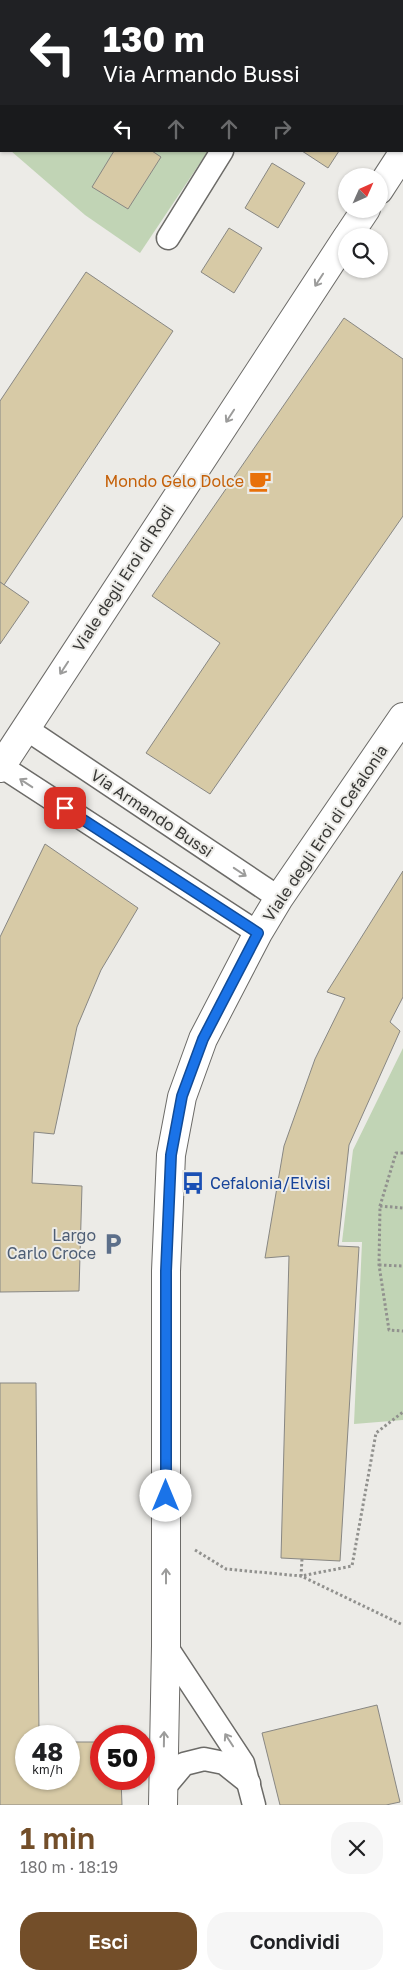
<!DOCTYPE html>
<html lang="it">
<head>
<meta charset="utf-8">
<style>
  body { margin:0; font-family:"Golos Text",sans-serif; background:#f6f6f6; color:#202124; height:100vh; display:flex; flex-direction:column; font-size:19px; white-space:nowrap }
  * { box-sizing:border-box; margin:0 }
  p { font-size:16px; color:#757577 }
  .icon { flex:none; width:28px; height:28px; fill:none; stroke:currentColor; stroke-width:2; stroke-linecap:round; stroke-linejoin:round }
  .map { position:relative; height:1805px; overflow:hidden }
  .panel { display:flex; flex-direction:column; background:#fff; flex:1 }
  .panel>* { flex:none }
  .banner { position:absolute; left:0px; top:0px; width:404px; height:152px; box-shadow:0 1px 4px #0004; background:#202124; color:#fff; overflow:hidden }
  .needle { width:32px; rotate:45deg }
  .tools { position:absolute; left:338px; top:168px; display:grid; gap:10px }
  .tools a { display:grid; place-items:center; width:50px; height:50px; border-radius:50%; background:#fff; box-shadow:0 1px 4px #0004; font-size:25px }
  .speed { position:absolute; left:15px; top:1725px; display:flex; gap:10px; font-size:25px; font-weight:700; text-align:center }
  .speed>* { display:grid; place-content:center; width:65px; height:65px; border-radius:50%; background:#fff; box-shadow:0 1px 4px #0004; line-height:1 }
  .speed small { font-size:12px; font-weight:400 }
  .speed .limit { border:8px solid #d22; background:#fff; color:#111 }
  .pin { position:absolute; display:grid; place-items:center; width:42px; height:42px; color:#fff; margin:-21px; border-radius:10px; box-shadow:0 2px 8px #0006 }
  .me { position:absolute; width:55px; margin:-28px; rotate:0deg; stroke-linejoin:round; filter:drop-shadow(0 0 4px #0008) }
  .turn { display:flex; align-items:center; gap:18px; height:105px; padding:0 20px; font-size:22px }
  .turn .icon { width:65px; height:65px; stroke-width:2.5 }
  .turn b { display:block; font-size:35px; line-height:42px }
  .lanes { display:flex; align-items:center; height:48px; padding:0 20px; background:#0003; justify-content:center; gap:25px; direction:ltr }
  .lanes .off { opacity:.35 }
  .round { display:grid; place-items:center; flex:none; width:52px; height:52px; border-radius:20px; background:#f6f6f6 }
  .headline { display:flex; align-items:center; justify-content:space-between; height:85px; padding:0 20px }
  h1 { font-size:30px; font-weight:600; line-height:38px; color:#734e29 }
  .button { display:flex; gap:10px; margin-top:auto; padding:10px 20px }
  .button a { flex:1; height:58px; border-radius:20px; background:#734e29; color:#fff; font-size:20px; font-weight:600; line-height:58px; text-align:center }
  .button a+a { background:#f6f6f6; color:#202124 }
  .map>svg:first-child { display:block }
  .green { fill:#c1d4b5 }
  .building { fill:#d7caa6; stroke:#888783 }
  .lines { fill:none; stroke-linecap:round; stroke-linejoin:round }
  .minor-casing { stroke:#6c6b68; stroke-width:25 }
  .secondary-casing { stroke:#6c6b68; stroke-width:30 }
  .path { stroke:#91918e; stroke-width:3; stroke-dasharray:2.5 2.5; stroke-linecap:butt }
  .minor { stroke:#fff; stroke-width:22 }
  .secondary { stroke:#fff; stroke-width:28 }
  .oneway { stroke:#9c9c9b }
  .route-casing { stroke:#114b97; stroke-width:12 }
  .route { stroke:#1a73e8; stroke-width:9 }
  .labels { text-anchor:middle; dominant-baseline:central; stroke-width:4; stroke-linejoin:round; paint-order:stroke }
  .food-label { font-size:16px; fill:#c56008; stroke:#ecebe7; text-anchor:end }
  .street-label { font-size:16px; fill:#393937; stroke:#ecebe7 }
  .transit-label { font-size:16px; fill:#164399; stroke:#ecebe7; text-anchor:start }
  .service-label { font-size:16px; fill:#4e5e75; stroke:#ecebe7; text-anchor:end }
</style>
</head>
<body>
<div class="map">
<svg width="403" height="1805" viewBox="0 0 403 1805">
  <rect width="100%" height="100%" fill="#ecebe7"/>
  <g class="green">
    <path d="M113,0H305L115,1Z"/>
    <path d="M11,151H208L140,253L85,215Z"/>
    <path d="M403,1048V1420L354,1424L362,1242H342L353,1150Z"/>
  </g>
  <g class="building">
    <path d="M114,151H152L161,157L128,209L92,187Z"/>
    <path d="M302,151H339L328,168Z"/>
    <path d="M272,163L305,183L278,228L245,208Z"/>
    <path d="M229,228L262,248L234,293L201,272Z"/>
    <path d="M86,272L173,331L4,585L0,582V401Z"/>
    <path d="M344,318L403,359V516L210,794L146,753L220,643L152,596Z"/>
    <path d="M0,582L29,602L0,644Z"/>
    <path d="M45,844L138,908L101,970L77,1027L54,1134L34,1132L32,1183L82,1186L79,1291L0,1292V937Z"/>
    <path d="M403,871V997L390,1022L400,1031L349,1145L338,1246L359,1247L340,1561L281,1558L289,1256L265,1258L284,1146L315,1059L345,998L327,992Z"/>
    <path d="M0,1383H36L39,1736H26V1779H69V1742H101V1779H121L122,1805H0Z"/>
    <path d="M377,1705L400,1802L386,1805H280L262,1733Z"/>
  </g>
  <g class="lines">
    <defs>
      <g id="minor">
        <path d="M317,1V0"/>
        <path d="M168,238L222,151"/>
        <path d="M25,728L279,898"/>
        <path d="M1,766L258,933"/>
        <path d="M166,1646L243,1763L254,1805"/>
        <path d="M163,1789L184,1764L204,1759L224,1763L249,1783"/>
      </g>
      <g id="secondary">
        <path d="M379,190L403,153"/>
        <path d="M348,236L366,209"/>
        <path d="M0,768L346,239"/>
        <path d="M163,1805L166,1646V1271L171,1155L182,1097L203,1039L258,933L279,898L403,717"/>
      </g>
    </defs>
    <use href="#minor" class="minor-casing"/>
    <use href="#secondary" class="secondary-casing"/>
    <g class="path">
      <path d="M403,1153H396L380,1206L379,1265L389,1330L403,1331"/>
      <path d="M380,1206L403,1208"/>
      <path d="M379,1265L403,1266"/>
      <path d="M195,1550L226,1569L301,1576L403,1625"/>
      <path d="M302,1559L301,1576L352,1566L376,1433L403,1412"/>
    </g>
    <use href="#minor" class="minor"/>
    <use href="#secondary" class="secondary"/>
  </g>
  <defs><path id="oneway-shaft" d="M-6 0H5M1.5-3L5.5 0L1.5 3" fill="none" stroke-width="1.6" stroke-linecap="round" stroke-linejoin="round" transform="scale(1.25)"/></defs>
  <g class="oneway">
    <use href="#oneway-shaft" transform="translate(319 280) rotate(123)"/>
    <use href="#oneway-shaft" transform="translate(230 416) rotate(123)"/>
    <use href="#oneway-shaft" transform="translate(64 668) rotate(123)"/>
    <use href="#oneway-shaft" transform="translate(26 783) rotate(-147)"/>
    <use href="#oneway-shaft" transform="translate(240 872) rotate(34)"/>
    <use href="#oneway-shaft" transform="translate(166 1576) rotate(-90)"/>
    <use href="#oneway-shaft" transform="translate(164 1739) rotate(-89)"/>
    <use href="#oneway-shaft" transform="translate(229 1740) rotate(-123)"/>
  </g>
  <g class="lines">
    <defs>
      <path id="route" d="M65,808L258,933L203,1039L182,1096L171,1155L166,1271V1496"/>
    </defs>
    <use href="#route" class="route-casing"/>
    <use href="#route" class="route"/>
  </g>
  <defs>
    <symbol id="cafe-bare" viewBox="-9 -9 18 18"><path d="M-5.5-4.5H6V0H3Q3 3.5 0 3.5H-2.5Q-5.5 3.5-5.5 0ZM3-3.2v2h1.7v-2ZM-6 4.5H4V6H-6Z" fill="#e8710a" stroke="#ecebe7" stroke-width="2.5" paint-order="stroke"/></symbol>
    <symbol id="bus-bare" viewBox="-9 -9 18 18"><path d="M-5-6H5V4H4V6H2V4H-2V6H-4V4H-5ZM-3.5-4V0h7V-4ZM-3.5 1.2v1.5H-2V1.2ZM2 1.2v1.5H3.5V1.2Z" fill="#1a4fb4" stroke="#ecebe7" stroke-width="2.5" paint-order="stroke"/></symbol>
    <symbol id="parking-bare" viewBox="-9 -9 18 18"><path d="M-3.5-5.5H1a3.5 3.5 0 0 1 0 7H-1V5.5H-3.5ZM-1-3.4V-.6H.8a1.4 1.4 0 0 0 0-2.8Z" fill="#5c6f8a" stroke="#ecebe7" stroke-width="2.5" paint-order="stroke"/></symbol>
  </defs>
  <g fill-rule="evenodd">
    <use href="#cafe-bare" x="244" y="465" width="32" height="32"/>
    <use href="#bus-bare" x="177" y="1167" width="32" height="32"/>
    <use href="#parking-bare" x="97" y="1228" width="32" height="32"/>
  </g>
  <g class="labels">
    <g class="food-label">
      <text x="244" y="481">Mondo Gelo Dolce</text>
    </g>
    <g class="street-label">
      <text transform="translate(123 578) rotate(-57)">Viale degli Eroi di Rodi</text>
      <text transform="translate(152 813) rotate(34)">Via Armando Bussi</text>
      <text transform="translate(325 833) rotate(-56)">Viale degli Eroi di Cefalonia</text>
    </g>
    <g class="transit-label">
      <text x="210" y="1183">Cefalonia/Elvisi</text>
    </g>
    <g class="service-label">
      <text x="96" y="1235">Largo<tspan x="96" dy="18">Carlo Croce</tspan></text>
    </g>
  </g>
</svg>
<div class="tools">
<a><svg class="needle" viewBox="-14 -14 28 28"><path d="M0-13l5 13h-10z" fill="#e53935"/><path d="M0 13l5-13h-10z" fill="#757577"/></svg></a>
<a><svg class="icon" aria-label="search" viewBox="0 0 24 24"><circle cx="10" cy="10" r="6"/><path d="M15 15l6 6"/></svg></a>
</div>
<div class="speed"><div>48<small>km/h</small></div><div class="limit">50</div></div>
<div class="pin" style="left:65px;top:808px;background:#d93025"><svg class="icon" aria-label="arrive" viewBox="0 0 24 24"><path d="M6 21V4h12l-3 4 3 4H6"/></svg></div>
<svg class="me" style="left:166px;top:1496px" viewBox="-20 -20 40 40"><circle r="19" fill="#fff"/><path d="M0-13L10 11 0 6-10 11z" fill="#1a73e8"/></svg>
<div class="banner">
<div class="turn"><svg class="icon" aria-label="left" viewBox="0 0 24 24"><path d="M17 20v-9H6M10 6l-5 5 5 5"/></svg><div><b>130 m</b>Via Armando Bussi</div></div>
<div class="lanes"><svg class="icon" aria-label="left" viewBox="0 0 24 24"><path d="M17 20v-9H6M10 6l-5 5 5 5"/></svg><svg class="icon off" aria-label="ahead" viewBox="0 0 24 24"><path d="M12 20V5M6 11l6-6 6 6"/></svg><svg class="icon off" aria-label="ahead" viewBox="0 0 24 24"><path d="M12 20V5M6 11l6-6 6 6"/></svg><svg class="icon off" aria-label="right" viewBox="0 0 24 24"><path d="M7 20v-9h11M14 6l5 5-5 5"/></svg></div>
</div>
</div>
<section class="panel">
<div class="headline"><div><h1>1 min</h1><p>180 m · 18:19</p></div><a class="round"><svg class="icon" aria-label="close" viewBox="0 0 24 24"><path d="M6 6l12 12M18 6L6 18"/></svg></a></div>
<div class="button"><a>Esci</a><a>Condividi</a></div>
</section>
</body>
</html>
